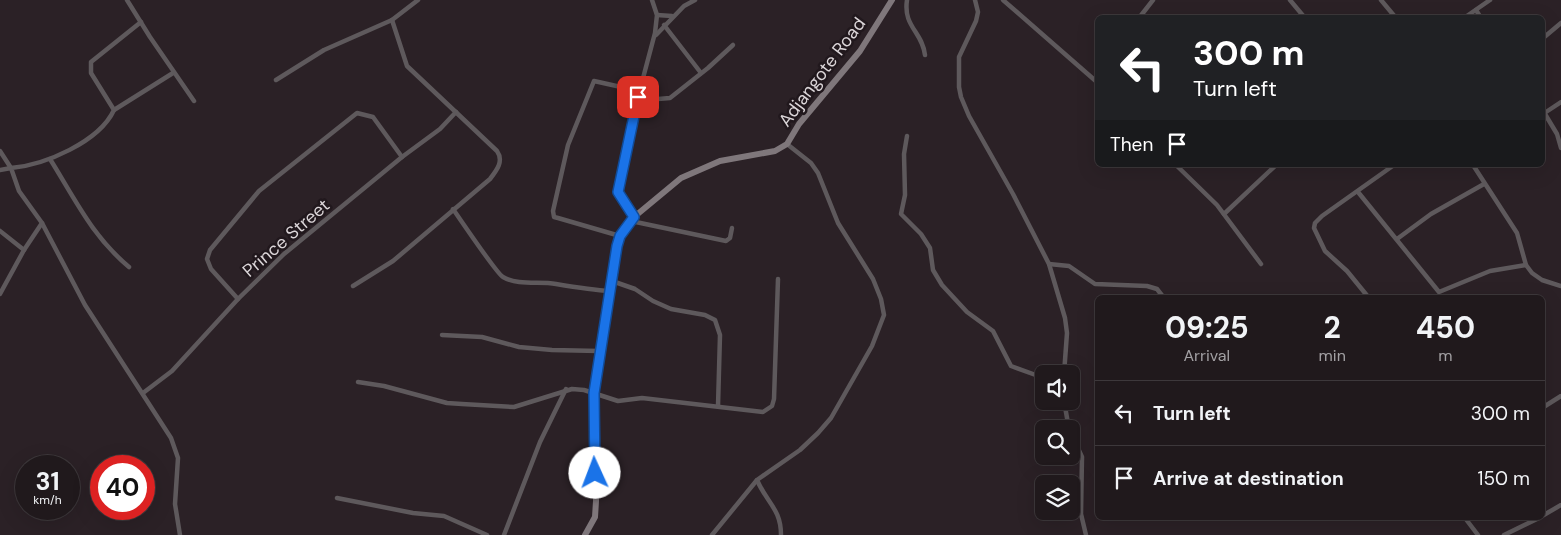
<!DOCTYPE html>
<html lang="en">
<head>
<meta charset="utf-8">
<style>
  body { margin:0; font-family:"DM Sans",sans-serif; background:#282225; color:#f1f3f6; height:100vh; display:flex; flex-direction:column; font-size:19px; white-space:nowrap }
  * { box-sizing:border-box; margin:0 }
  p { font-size:16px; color:#a2a0a3 }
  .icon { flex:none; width:28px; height:28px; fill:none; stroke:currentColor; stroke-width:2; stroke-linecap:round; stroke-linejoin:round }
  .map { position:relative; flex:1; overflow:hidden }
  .side { position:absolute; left:1095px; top:295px; width:450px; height:225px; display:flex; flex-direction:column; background:#20191c; border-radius:8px; box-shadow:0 5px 20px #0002,0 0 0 1px #3d383b }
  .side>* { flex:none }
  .hud { position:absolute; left:1095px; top:15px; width:450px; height:152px; border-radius:8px; box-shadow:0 5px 20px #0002,0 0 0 1px #3d383b; background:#202124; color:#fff; overflow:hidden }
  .buttons { position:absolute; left:1035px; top:365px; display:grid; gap:10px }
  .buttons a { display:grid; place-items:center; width:45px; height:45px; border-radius:8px; background:#20191c; box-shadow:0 5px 20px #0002,0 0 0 1px #3d383b; font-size:25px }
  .speed { position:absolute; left:15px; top:455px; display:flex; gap:10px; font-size:25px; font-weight:700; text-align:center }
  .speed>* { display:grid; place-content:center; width:65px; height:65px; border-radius:50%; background:#20191c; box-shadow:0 5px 20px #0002,0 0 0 1px #3d383b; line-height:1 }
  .speed small { font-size:12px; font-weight:400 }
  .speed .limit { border:8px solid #d22; background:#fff; color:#111 }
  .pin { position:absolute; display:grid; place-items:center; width:42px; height:42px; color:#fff; margin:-21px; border-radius:10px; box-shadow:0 2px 8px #0006 }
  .me { position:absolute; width:55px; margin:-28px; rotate:358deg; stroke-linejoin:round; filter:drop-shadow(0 0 4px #0008) }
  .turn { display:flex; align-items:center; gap:18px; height:105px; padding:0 15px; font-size:22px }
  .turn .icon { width:65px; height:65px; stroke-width:2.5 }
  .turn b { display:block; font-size:35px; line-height:42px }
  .then { display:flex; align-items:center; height:48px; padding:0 15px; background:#0003; gap:10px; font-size:19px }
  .eta { display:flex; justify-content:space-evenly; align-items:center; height:85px; text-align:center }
  .eta b { font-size:30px; font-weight:700; line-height:35px }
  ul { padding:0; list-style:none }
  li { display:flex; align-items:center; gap:15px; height:65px; padding:0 15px; border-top:1px solid #3d383b }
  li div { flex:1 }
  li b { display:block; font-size:19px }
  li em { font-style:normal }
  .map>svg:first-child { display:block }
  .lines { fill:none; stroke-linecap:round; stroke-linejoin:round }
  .street { stroke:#5e595c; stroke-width:4.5 }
  .secondary { stroke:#7f777b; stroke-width:6 }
  .route-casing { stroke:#114b97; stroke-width:12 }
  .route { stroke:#1a73e8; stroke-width:9 }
  .labels { text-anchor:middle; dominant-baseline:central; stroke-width:5; stroke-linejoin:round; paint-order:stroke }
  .street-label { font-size:18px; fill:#dbd5d8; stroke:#21181d }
</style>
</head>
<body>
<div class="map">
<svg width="1561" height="535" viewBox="0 0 1561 535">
  <rect width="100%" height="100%" fill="#2b2126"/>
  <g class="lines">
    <g class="street">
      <path d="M127,0L150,37L194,101"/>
      <path d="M907,0C903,27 922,31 925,55"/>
      <path d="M975,0L978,12L976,21L959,57V87L961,97L969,116L1013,194L1049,264L1065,318L1067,333L1064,374"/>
      <path d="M1003,0L1098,83"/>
      <path d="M1290,0L1305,18"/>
      <path d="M1381,0L1396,18"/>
      <path d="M1476,10L1481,18"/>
      <path d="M657,15L672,16"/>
      <path d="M1139,18L1153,0"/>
      <path d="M1464,18L1490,0"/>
      <path d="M141,22L91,62V73L114,110C99,142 45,165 11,168L19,191L42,223L85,305L171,438L178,458L175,504L180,535"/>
      <path d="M664,25L701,73"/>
      <path d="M656,35L684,6L695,0"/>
      <path d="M1542,39L1561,23"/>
      <path d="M276,80L324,50L392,20L418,0"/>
      <path d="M1542,109L1557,134L1561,148"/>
      <path d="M114,110L173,73"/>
      <path d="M1546,112L1561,102"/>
      <path d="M907,136L904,154L905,195L901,214L921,234L930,248L933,270L942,285L967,312L993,331L1011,366L1044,378"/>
      <path d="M0,151L11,168L0,170"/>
      <path d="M50,159C75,199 92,236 129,267"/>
      <path d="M1176,165L1217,205L1261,264"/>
      <path d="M1473,165L1517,233L1526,265L1532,273L1542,280L1561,286"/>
      <path d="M1358,192L1439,292L1490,271L1526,265"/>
      <path d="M453,209C460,219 497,274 503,277C519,286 539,281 556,284C574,287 592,290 610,291"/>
      <path d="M1224,214L1276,165"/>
      <path d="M634,217L618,191L638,97L655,33L657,15L652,0"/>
      <path d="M631,221L726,241L730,238L732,228"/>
      <path d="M0,231L24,250"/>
      <path d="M620,236L558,218L554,217L553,211L568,145L594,81L630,89L658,99L670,98L708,68L733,45"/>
      <path d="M1397,239L1431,214L1484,184"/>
      <path d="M1049,264L1069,266L1095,284L1147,286L1157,289L1164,298"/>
      <path d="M612,281L635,289L653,301L671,309L705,315L715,320L720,335L718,406"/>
      <path d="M353,286L393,261L490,179C497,170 504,161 497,151L407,66L392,20"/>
      <path d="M0,294L24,250L42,223"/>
      <path d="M1369,298L1347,271L1325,251L1314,228L1315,223L1322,216L1394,165"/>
      <path d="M238,299L211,269L207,259L210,250L259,191L357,113L373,117L402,157"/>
      <path d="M442,335L482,337L519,347L552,350L599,351"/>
      <path d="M358,382L384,386L447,403L462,404L514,407L572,389L584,390L618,401L642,398L763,412L772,406L774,399L778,279"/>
      <path d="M143,393L172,371L238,299L284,254L402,157L440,129L456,112"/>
      <path d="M1064,401L1069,429"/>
      <path d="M1542,408L1561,396"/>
      <path d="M1071,433L1082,457L1081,514L1086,535"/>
      <path d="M757,480C767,503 781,509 781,535"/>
      <path d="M337,498L413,513L444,516L487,535"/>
      <path d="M1542,516L1561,505"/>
      <path d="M1465,518L1478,535"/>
      <path d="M504,535L540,442L566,389"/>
      <path d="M712,535L757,480L800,450L818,433L831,418L872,346L884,315L881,299L873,279L838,223L818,173L811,163L787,144"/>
      <path d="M1504,535L1539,518"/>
    </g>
    <path class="secondary" d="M585,535L595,517L596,501L594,393L620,236L634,217L681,178L720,161L775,151L787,144L799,124L860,51L892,0"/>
  </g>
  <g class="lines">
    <defs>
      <path id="route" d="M595,473L594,393L617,246L620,236L634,217L618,192L638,97"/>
    </defs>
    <use href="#route" class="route-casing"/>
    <use href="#route" class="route"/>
  </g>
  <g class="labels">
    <g class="street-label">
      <text transform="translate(822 72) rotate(-53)">Adjangote Road</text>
      <text transform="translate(286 238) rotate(-41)">Prince Street</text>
    </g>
  </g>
</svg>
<div class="buttons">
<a><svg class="icon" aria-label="sound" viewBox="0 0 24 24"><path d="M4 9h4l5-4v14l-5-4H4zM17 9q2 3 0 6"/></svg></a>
<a><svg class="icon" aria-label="search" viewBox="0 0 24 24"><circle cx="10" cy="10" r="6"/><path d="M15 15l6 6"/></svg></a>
<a><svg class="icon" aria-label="layers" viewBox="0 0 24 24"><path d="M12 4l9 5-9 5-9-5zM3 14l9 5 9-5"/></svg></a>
</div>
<div class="speed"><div>31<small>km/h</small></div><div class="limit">40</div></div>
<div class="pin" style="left:638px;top:97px;background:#d93025"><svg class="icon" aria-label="arrive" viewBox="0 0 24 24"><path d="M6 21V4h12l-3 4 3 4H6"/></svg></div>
<svg class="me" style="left:595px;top:473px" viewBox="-20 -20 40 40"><circle r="19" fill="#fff"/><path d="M0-13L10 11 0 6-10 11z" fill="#1a73e8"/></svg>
<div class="hud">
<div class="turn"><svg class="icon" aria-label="left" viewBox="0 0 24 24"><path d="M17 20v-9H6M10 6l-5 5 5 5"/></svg><div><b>300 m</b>Turn left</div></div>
<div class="then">Then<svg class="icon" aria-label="arrive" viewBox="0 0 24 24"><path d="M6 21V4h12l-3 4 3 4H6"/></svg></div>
</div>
<section class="side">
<div class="eta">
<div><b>09:25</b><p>Arrival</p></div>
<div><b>2</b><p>min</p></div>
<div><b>450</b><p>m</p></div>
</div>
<ul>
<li><svg class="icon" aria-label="left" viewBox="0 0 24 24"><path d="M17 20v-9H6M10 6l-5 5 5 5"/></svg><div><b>Turn left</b></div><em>300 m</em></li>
<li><svg class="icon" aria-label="arrive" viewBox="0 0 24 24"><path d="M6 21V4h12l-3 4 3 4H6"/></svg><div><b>Arrive at destination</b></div><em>150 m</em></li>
</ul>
</section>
</div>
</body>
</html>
